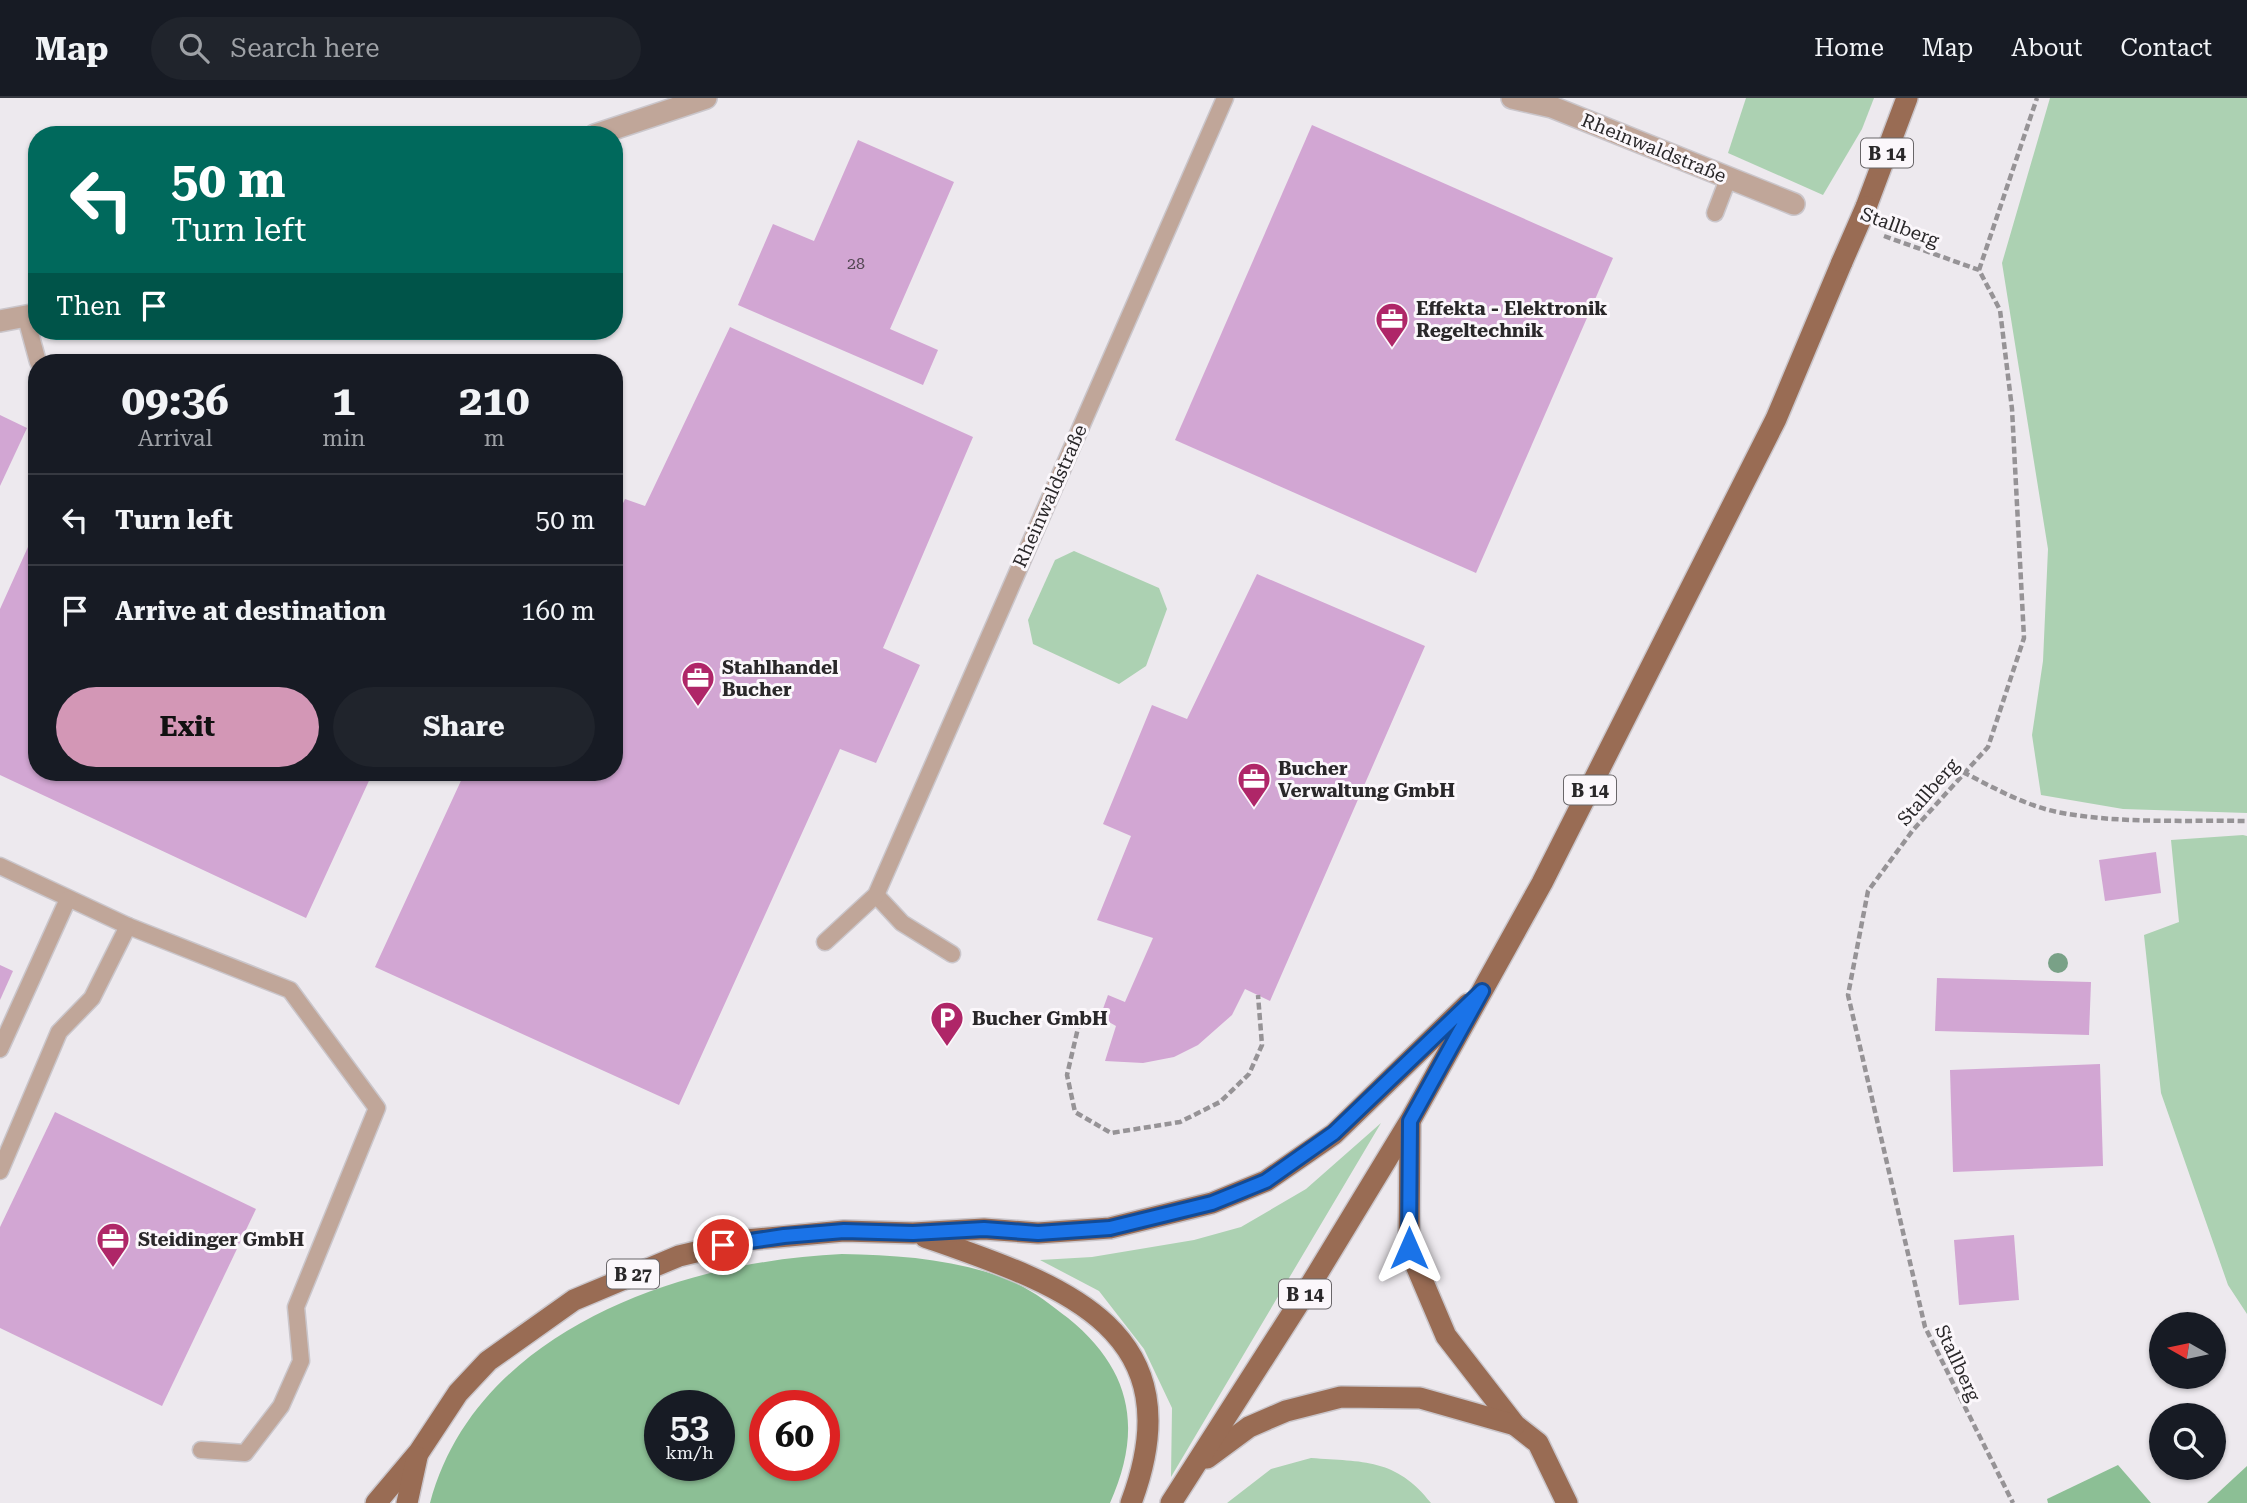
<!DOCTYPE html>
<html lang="en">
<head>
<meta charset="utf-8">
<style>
  body { margin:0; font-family:"Roboto Serif",serif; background:#20242c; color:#f1f3f6; height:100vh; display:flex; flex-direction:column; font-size:26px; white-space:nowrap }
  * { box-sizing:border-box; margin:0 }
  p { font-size:23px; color:#9ea1a6 }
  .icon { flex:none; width:38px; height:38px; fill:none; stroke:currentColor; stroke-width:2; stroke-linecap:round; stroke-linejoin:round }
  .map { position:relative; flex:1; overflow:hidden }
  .drawer { position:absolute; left:28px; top:256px; width:595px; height:427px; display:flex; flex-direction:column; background:#171b24; border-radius:28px; box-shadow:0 2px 5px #0004 }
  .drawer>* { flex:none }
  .top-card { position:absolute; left:28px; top:28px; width:595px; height:214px; border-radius:28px; box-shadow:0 2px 5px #0004; background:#00695c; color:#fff; overflow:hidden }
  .needle { width:46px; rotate:279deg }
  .tools { position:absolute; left:2149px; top:1214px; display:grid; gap:14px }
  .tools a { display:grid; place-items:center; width:77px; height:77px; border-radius:50%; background:#171b24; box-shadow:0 2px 5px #0004; font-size:35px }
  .speed { position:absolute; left:644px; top:1292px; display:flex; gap:14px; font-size:35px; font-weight:700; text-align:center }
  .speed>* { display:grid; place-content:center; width:91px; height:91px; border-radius:50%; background:#171b24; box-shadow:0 2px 5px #0004; line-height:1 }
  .speed small { font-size:18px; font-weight:400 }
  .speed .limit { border:10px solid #d22; background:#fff; color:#111 }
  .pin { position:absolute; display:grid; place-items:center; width:60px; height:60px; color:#fff; margin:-30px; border:4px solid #fff; border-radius:50%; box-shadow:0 2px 7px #0007 }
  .me { position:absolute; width:77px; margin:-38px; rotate:0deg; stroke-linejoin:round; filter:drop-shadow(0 0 5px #0008) }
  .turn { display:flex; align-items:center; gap:24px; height:147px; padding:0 28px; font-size:32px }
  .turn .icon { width:91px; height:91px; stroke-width:2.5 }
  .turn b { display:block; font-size:49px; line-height:60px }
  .then { display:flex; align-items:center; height:66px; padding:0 28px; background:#0003; gap:14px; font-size:26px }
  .eta { display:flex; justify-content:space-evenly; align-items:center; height:119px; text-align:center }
  .eta b { font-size:42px; font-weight:700; line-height:49px }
  .cta { display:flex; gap:14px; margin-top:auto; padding:14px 28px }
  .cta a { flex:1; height:80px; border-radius:42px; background:#d397b6; color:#111; font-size:28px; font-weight:700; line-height:80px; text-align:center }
  .cta a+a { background:#20242c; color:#f1f3f6 }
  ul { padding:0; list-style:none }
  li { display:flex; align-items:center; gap:21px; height:91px; padding:0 28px; border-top:2px solid #363941 }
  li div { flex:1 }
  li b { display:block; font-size:26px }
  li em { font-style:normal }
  header { display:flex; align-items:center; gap:42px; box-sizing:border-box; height:98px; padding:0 35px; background:#171b24; border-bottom:2px solid #363941 }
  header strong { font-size:33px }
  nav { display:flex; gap:38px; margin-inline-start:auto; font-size:24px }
  .search { width:490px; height:63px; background:#20242c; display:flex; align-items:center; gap:18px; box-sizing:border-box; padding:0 24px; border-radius:38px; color:#9ea1a6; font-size:26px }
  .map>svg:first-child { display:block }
  .green { fill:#acd1b2 }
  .forest { fill:#8cbf95; fill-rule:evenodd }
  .building { fill:#d2a6d3 }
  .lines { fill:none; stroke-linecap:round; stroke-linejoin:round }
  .lane-casing { stroke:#cac6cb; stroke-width:19 }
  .street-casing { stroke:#cac6cb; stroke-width:24 }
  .primary-casing { stroke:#cac6cb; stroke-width:24 }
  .path { stroke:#969396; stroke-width:4.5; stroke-dasharray:7 3.5; stroke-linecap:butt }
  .lane { stroke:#c0a699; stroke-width:16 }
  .street { stroke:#c0a699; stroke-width:21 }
  .primary { stroke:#996c54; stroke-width:21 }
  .primary-bridge-casing { stroke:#cac6cb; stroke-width:24; stroke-linecap:butt }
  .primary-bridge { stroke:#996c54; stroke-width:21 }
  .tree { fill:#79a187 }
  .route-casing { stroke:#114b97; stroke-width:18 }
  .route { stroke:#1a73e8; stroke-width:12 }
  .labels { text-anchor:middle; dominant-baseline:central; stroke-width:6; stroke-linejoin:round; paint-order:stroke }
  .number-label { font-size:16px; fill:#544854 }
  .shield { fill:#fbf7fb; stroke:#696669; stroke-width:2 }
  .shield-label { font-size:18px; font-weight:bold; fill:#2a282a }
  .street-label { font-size:19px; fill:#2a282a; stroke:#fbf7fb }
  .poi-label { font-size:19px; font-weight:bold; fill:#2a282a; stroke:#fbf7fb; text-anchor:start }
</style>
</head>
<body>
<header>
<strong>Map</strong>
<div class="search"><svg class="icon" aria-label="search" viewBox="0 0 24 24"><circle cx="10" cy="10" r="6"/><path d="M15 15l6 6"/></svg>Search here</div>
<nav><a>Home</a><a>Map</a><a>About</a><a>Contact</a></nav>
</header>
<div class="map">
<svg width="2247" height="1405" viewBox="0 0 2247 1405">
  <rect width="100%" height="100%" fill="#ede9ee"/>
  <g class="green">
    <path d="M1746,0H1874L1862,31L1823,97L1728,55Z"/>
    <path d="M2050,0H2247V715L2123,711L2041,697L2032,637L2043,563L2048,451L2002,165Z"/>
    <path d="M1074,453L1159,490L1167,511L1146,568L1119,586L1033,546L1028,522L1055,462Z"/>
    <path d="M2243,737L2247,738V1216L2228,1187L2161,995L2144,837L2179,824L2171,742Z"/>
    <path d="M1381,1025L1171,1379L1172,1310L1144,1251L1099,1193L1040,1162L1092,1159L1194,1142L1241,1129L1306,1091Z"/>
    <path d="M1311,1360C1363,1364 1396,1360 1431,1405H1227L1271,1371Z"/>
  </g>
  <g class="forest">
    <path d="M842,1156C898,1157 952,1161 1005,1180C1028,1189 1049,1205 1068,1220C1132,1272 1143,1331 1110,1405H430C476,1232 682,1163 842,1156ZM660,1307H719V1367H660ZM765,1307H824V1367H765Z"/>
    <path d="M2118,1367L2151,1405H2048L2047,1401Z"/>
    <path d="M2247,1368V1405H2207Z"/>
  </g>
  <g class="building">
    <path d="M1312,27L1613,160L1476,475L1175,342Z"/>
    <path d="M858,42L954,84L890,231L938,252L923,287L738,207L773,126L814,143Z"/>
    <path d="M730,229L973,339L883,550L920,567L876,665L840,651L679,1007L375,869L465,674H614V424L625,401L645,408Z"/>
    <path d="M0,317L27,330L0,388Z"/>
    <path d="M37,429V674H373L306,820L0,677V511Z"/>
    <path d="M1257,476L1425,548L1270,903L1245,891L1232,917L1198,947L1174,959L1143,965L1105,963L1116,928L1100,919L1108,897L1125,904L1153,840L1097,822L1131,738L1103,726L1152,607L1187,621Z"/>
    <path d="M2156,754L2161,795L2105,803L2099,762Z"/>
    <path d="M0,867L13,873L0,902Z"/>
    <path d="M1937,880L2091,884L2089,937L1935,933Z"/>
    <path d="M2100,966L2103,1068L1953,1074L1950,972Z"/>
    <path d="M55,1014L256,1111L162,1308L0,1230V1129Z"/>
    <path d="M2014,1137L2019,1202L1959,1207L1954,1142Z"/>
  </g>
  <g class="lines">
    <defs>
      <g id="lane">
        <path d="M1715,115L1728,81"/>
        <path d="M26,220L38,264"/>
        <path d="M0,768L128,828L290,892L377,1010L296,1209L301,1263L281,1308L245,1355L201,1352"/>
        <path d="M876,797L902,825L952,856"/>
        <path d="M825,844L876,797L1225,0"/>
        <path d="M0,951L68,801"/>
        <path d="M0,1073L59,934L92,900L128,828"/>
      </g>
      <g id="street">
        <path d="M1512,0L1552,9L1794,106"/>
        <path d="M595,37L706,0"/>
        <path d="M0,223L37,216"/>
      </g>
      <g id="primary">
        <path d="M1866,109L1907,0"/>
        <path d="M1410,1025L1409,1151L1446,1238L1515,1327L1538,1345L1567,1405"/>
        <path d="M925,1139C1059,1186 1197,1229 1131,1405"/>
        <path d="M1207,1360L1249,1329L1286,1313L1341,1299L1420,1300L1515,1327"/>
        <path d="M376,1405L419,1354L458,1295L488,1263L574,1202L679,1158L746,1142L844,1133L913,1135L984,1131L1038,1135L1110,1130L1212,1105L1266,1083L1334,1036L1468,906"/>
        <path d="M407,1405L417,1359"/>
        <path d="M1171,1405L1311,1186L1410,1023L1542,785L1776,321L1842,164"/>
      </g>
    </defs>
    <use href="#lane" class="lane-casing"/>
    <use href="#street" class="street-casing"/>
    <use href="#primary" class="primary-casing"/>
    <g class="path">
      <path d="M1884,138L1979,172L2000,212L2012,311L2024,540L1988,649L1913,732L1868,793L1848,897L1925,1229L2013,1405"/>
      <path d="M1979,172L2037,0"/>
      <path d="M1963,674C1992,689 2024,707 2057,714C2119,726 2185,722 2247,723"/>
      <path d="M1082,913L1067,977L1075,1014L1111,1035L1180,1024L1220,1004L1249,976L1262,947L1258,897"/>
    </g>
    <use href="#lane" class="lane"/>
    <use href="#street" class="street"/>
    <use href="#primary" class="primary"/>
    <defs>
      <path id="primary-bridge" d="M1842,164L1866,109"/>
    </defs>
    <use href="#primary-bridge" class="primary-bridge-casing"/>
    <use href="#primary-bridge" class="primary-bridge"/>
  </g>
  <circle class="tree" cx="2058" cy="865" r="10"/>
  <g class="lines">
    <defs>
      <path id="route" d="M723,1147L784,1138L844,1133L913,1135L984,1131L1038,1135L1110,1130L1212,1105L1266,1083L1334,1035L1482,893L1410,1023L1409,1150"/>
    </defs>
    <use href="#route" class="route-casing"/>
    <use href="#route" class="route"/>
  </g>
  <defs>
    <symbol id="office-pin" viewBox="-11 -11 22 30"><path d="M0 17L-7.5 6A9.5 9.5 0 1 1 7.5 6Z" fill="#af2668" stroke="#fbf7fb"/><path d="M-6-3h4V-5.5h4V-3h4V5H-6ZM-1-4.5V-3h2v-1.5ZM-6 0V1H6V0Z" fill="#fff"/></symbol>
    <symbol id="parking-pin" viewBox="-11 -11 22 30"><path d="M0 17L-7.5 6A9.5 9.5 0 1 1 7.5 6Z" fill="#af2668" stroke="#fbf7fb"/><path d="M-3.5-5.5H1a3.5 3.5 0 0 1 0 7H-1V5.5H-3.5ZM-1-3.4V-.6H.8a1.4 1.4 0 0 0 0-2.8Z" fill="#fff"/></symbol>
  </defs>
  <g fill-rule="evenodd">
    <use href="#office-pin" x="1373" y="202" width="38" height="52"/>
    <use href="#office-pin" x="679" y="561" width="38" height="52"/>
    <use href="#office-pin" x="1235" y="662" width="38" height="52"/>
    <use href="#parking-pin" x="928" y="901" width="38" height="52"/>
    <use href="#office-pin" x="94" y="1122" width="38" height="52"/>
  </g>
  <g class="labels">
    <g class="number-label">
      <text x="856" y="165">28</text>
    </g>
    <g class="shield">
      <rect x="1861" y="40.5" width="52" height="29" rx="5"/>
      <rect x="1564" y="677.5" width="52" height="29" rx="5"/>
      <rect x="607" y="1161.5" width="52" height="29" rx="5"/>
      <rect x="1279" y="1181.5" width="52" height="29" rx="5"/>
    </g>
    <g class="shield-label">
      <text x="1887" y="55">B 14</text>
      <text x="1590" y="692">B 14</text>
      <text x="633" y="1176">B 27</text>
      <text x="1305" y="1196">B 14</text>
    </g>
    <g class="street-label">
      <text transform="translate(1654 50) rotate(22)">Rheinwaldstraße</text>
      <text transform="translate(1900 129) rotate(20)">Stallberg</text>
      <text transform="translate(1050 398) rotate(-66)">Rheinwaldstraße</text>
      <text transform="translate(1928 694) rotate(-49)">Stallberg</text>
      <text transform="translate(1958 1265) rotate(65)">Stallberg</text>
    </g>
    <g class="poi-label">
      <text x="1416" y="210">Effekta - Elektronik<tspan x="1416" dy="22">Regeltechnik</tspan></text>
      <text x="722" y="569">Stahlhandel<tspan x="722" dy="22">Bucher</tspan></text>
      <text x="1278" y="670">Bucher<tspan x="1278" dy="22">Verwaltung GmbH</tspan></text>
      <text x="972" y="920">Bucher GmbH</text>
      <text x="138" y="1141">Steidinger GmbH</text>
    </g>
  </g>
</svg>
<div class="tools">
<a><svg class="needle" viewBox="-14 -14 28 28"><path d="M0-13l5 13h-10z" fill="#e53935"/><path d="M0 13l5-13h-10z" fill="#9ea1a6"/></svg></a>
<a><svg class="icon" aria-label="search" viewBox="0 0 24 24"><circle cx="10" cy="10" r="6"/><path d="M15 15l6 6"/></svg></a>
</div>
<div class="speed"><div>53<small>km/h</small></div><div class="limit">60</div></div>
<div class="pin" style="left:723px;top:1147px;background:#d93025"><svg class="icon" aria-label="arrive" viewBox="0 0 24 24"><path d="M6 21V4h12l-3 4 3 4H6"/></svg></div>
<svg class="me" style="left:1409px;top:1150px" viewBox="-20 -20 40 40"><path d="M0-17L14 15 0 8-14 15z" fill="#1a73e8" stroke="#fff" stroke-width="4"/></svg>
<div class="top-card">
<div class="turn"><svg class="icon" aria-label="left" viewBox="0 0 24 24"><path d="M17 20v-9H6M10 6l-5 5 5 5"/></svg><div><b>50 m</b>Turn left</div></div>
<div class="then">Then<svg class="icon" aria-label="arrive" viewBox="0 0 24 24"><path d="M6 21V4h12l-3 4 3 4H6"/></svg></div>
</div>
<section class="drawer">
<div class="eta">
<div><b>09:36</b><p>Arrival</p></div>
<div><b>1</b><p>min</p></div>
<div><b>210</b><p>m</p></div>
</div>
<ul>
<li><svg class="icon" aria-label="left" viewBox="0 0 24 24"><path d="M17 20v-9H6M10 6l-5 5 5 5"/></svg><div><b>Turn left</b></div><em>50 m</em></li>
<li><svg class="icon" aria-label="arrive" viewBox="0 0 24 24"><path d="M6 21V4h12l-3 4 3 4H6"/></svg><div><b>Arrive at destination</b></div><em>160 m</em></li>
</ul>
<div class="cta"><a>Exit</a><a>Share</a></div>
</section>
</div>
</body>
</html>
